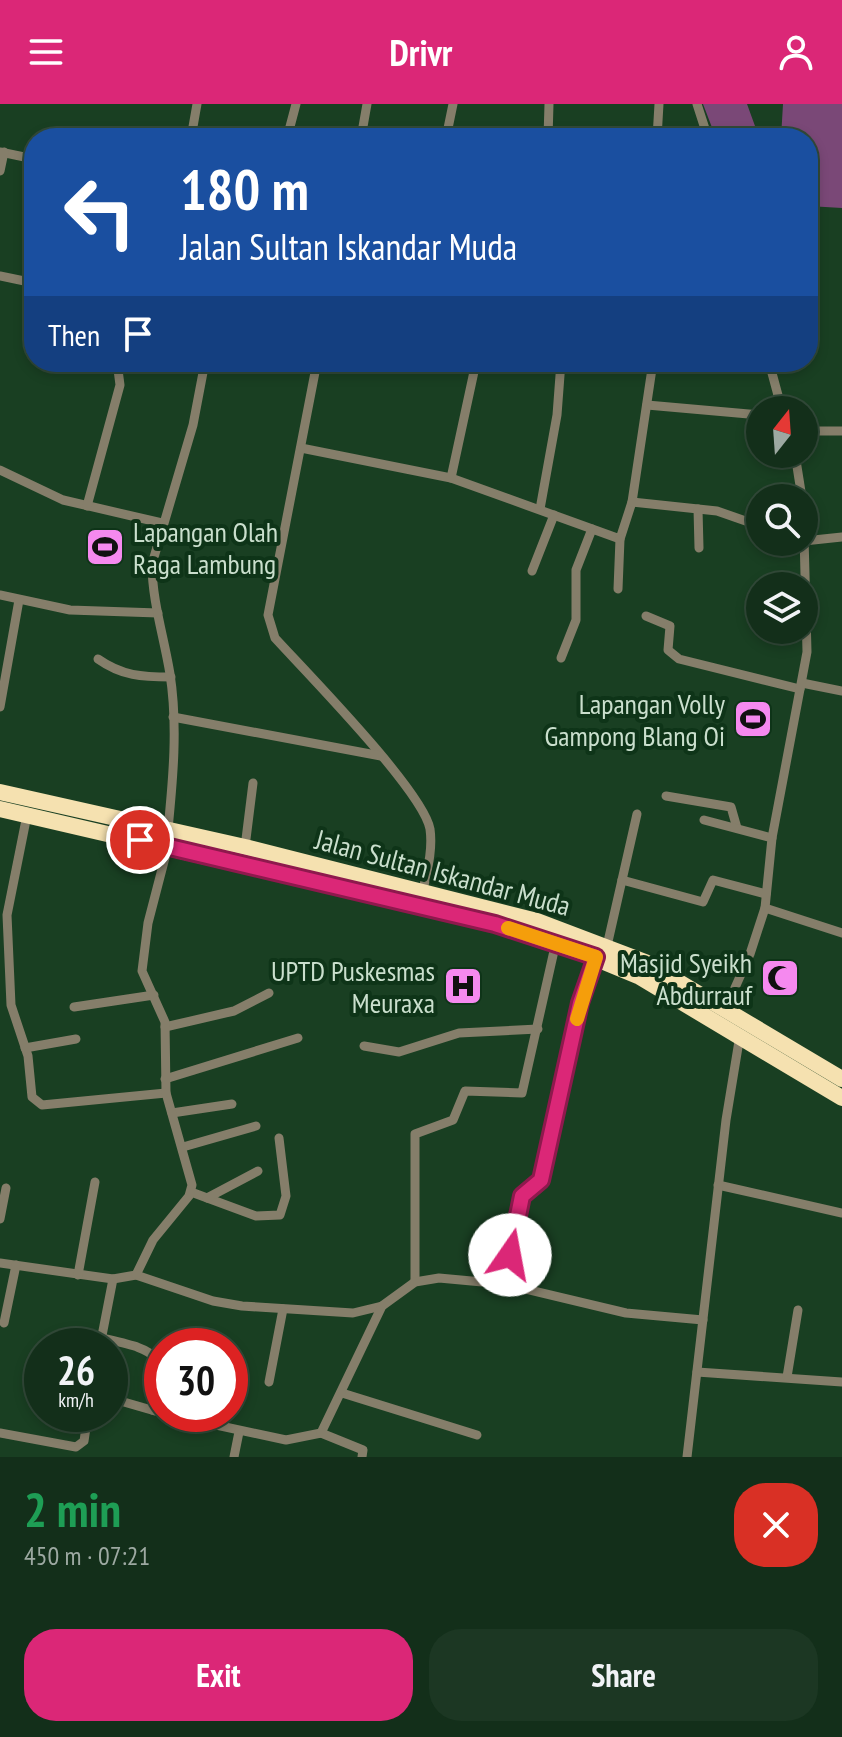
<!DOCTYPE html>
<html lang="en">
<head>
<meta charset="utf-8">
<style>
  body { margin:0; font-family:"PT Sans Narrow",sans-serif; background:#1c3723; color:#f1f3f6; height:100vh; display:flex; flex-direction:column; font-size:30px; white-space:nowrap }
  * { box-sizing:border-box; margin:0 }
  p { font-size:26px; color:#9da9a2 }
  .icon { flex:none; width:44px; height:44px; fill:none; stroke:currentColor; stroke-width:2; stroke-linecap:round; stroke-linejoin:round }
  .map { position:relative; height:1353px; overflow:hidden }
  .side { display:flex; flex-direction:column; background:#132f1a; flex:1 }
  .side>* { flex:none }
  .top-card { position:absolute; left:24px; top:24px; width:794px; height:244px; border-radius:32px; box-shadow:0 4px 12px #0003,0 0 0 2px #324a39; background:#1a4fa0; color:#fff; overflow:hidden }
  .needle { width:52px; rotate:17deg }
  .buttons { position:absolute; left:746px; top:292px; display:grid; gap:16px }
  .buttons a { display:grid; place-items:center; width:72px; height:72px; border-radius:50%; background:#132f1a; box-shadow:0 4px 12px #0003,0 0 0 2px #324a39; font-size:40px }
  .speed { position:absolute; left:24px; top:1224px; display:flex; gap:16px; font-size:40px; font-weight:700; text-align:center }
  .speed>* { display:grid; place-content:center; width:104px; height:104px; border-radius:50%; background:#132f1a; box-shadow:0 4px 12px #0003,0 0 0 2px #324a39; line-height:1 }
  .speed small { font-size:20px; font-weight:400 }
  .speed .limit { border:12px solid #d22; background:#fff; color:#111 }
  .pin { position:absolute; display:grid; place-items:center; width:68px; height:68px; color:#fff; margin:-34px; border:4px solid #fff; border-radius:50%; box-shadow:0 2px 8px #0007 }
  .me { position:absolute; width:88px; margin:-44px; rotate:12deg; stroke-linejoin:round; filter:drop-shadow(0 0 6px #0008) }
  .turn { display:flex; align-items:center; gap:28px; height:168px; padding:0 24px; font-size:36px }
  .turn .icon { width:104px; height:104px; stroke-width:2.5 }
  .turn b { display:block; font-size:56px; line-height:68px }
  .then { display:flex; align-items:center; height:76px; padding:0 24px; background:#0003; gap:16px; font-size:30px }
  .round { display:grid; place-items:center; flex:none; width:84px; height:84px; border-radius:32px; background:#1c3723 }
  .headline { display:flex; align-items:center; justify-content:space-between; height:136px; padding:0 24px }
  h1 { font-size:48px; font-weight:700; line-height:60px; color:#1e9e55 }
  .button { display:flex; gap:16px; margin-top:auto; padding:16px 24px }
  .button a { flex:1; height:92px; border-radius:32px; background:#db2777; color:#fff; font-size:32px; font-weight:700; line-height:92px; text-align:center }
  .button a+a { background:#1c3723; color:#f1f3f6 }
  header { display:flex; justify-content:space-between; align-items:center; height:104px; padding:0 24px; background:#db2777; color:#fff; font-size:36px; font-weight:700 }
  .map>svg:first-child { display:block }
  .green { fill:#7a4877 }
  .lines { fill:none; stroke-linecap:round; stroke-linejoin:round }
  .street { stroke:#857e6a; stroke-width:9 }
  .highway { stroke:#f5e1b0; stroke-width:16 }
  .route-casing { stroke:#8e194d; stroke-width:20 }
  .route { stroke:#db2777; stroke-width:14 }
  .slow { stroke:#f59e0b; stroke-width:14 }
  .labels { text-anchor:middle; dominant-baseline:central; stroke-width:8; stroke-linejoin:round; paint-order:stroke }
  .poi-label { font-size:28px; fill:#cadfcd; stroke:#0e3418; text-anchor:end }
  .street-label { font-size:28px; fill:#cadfcd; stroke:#0e3418 }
</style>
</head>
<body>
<header><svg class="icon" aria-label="menu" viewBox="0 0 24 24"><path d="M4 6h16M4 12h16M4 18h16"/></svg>Drivr<svg class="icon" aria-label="person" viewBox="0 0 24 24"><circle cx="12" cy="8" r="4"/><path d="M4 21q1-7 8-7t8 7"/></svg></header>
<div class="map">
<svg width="842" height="1353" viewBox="0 0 842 1353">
  <rect width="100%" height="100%" fill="#193f22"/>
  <g class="green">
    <path d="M703,0H747L755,22L731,30L732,34H716Z"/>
    <path d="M783,0H842V104L808,102V34H781Z"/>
  </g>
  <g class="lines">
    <g class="street">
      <path d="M697,0L708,34"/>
      <path d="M191,34L197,0"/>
      <path d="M287,34L296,0"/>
      <path d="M361,34L367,0"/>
      <path d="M446,34L453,0"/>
      <path d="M548,34L549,0"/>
      <path d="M657,34L659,0"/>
      <path d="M0,48L34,55"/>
      <path d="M0,67L4,48"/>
      <path d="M0,172L34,179"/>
      <path d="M317,258L268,511L275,534C307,569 423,687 430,725C433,746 427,767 423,786"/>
      <path d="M439,258L475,263L494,258"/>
      <path d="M769,258L782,306"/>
      <path d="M647,301L760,311"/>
      <path d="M804,327H842"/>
      <path d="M301,344L451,374L620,435L632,398L653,258"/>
      <path d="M795,350L802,394"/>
      <path d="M0,366L63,396L162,419"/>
      <path d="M451,374L475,263"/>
      <path d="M632,398L717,407L760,422"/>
      <path d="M87,402L120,281L117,258"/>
      <path d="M540,405L557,311L561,258"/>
      <path d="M698,405L699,444"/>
      <path d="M804,437L842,433"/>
      <path d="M532,467L554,411"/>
      <path d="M618,485L620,435"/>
      <path d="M0,491L70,506L158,509"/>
      <path d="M646,512L670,522L668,546L679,555L800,585"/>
      <path d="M561,554L576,516V466L592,425"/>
      <path d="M98,555C122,572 142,573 171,573"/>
      <path d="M802,579L842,587"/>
      <path d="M0,603L19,496"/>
      <path d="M173,613L381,652"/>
      <path d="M666,692L731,703L737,724"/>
      <path d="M27,711L7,811L11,901L28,952L32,993L42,1001L166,989"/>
      <path d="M704,716L772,734"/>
      <path d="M168,725C173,675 178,621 170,570C164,533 152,497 152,460L193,321L205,258"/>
      <path d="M245,743L253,679"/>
      <path d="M622,776L703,798L713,776L766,790"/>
      <path d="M765,804L842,829"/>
      <path d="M607,842L637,710"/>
      <path d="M74,903L154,891"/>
      <path d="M726,904L750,850L765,804L772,734L807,548L804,432"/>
      <path d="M165,923L234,907L269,889"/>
      <path d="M364,942L399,948L459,929L538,925"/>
      <path d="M25,944L76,935"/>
      <path d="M165,975L298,934"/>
      <path d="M172,1009L232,1000"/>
      <path d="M183,1043L256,1022"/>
      <path d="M718,1081L842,1109"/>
      <path d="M191,1088L256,1112L280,1111L286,1092L279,1034"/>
      <path d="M207,1094L258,1067"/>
      <path d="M0,1115L6,1084"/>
      <path d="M0,1159L113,1175L136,1171L213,1197L242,1202L353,1209L382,1202"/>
      <path d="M78,1171L95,1078"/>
      <path d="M136,1171L153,1136L189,1092L192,1081L166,989L165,918L142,867L148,819L168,742"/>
      <path d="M415,1178V1030L453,1016L465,987L522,989L556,838"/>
      <path d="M504,1180L522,1092L541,1076L580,899L596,853"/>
      <path d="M4,1219L16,1161"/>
      <path d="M102,1234C157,1247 168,1247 152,1306"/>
      <path d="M100,1242L113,1175"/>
      <path d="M697,1268L842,1278"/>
      <path d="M787,1273L798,1206"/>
      <path d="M269,1278L283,1205"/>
      <path d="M342,1289L477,1331"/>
      <path d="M110,1294L155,1307"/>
      <path d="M165,1310L286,1336L321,1329L382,1202L415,1178L439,1174L504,1180L626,1209L703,1216"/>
      <path d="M0,1329L76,1343L84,1337L88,1310"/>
      <path d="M321,1329L363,1346L362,1353"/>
      <path d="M234,1353L239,1328"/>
      <path d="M687,1353L726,1016L740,931"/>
    </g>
    <g class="highway">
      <path d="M0,688L245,743L537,817L645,858L842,975"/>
      <path d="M0,705L495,820L556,838L638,872L842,994"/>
    </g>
  </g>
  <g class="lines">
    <defs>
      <path id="route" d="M140,736L495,820L596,853L580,899L541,1076L522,1092L510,1151"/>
    </defs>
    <use href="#route" class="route-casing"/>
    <use href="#route" class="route"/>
    <path class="slow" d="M508,824L596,853L577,915"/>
  </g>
  <defs>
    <symbol id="stadium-square" viewBox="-11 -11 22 22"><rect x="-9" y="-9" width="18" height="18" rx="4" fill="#f589ef" stroke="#0e3418"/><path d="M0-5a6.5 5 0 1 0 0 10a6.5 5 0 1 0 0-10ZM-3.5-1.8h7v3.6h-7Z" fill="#111"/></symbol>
    <symbol id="mosque-square" viewBox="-11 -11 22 22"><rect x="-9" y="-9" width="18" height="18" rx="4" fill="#f589ef" stroke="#0e3418"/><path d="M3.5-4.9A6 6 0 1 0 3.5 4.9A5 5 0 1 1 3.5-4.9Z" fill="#111"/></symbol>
    <symbol id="hospital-square" viewBox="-11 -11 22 22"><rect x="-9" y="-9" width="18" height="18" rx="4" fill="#f589ef" stroke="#0e3418"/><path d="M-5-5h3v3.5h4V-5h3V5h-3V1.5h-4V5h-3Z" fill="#111"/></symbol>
  </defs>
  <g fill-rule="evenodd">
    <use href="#stadium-square" x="83" y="421" width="44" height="44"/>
    <use href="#stadium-square" x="731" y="593" width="44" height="44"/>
    <use href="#mosque-square" x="758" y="852" width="44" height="44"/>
    <use href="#hospital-square" x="441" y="860" width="44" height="44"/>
  </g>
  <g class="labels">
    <g class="poi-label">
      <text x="133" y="427" text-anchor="start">Lapangan Olah<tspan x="133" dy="32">Raga Lambung</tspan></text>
      <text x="725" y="599">Lapangan Volly<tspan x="725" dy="32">Gampong Blang Oi</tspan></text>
      <text x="752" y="858">Masjid Syeikh<tspan x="752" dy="32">Abdurrauf</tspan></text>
      <text x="435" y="866">UPTD Puskesmas<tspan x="435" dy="32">Meuraxa</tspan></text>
    </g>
    <g class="street-label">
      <text transform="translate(443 768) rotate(15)">Jalan Sultan Iskandar Muda</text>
    </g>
  </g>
</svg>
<div class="buttons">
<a><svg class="needle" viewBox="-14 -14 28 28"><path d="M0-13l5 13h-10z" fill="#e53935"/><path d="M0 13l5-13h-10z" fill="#9da9a2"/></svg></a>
<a><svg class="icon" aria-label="search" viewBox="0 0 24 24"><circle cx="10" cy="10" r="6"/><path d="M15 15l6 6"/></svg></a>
<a><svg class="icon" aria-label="layers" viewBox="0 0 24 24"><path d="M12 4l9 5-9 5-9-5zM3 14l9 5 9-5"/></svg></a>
</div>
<div class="speed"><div>26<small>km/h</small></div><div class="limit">30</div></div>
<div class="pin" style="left:140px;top:736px;background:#d93025"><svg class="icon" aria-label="arrive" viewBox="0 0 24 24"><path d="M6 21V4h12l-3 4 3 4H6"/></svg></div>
<svg class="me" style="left:510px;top:1151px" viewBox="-20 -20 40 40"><circle r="19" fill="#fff"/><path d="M0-13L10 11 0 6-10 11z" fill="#db2777"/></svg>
<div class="top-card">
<div class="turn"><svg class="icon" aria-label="left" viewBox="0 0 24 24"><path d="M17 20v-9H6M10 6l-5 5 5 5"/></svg><div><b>180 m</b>Jalan Sultan Iskandar Muda</div></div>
<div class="then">Then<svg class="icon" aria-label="arrive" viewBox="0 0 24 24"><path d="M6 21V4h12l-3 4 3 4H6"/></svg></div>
</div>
</div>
<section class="side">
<div class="headline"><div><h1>2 min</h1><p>450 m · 07:21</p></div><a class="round" style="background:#d93025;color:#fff"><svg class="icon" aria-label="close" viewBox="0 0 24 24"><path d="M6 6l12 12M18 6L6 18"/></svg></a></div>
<div class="button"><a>Exit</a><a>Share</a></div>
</section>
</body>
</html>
